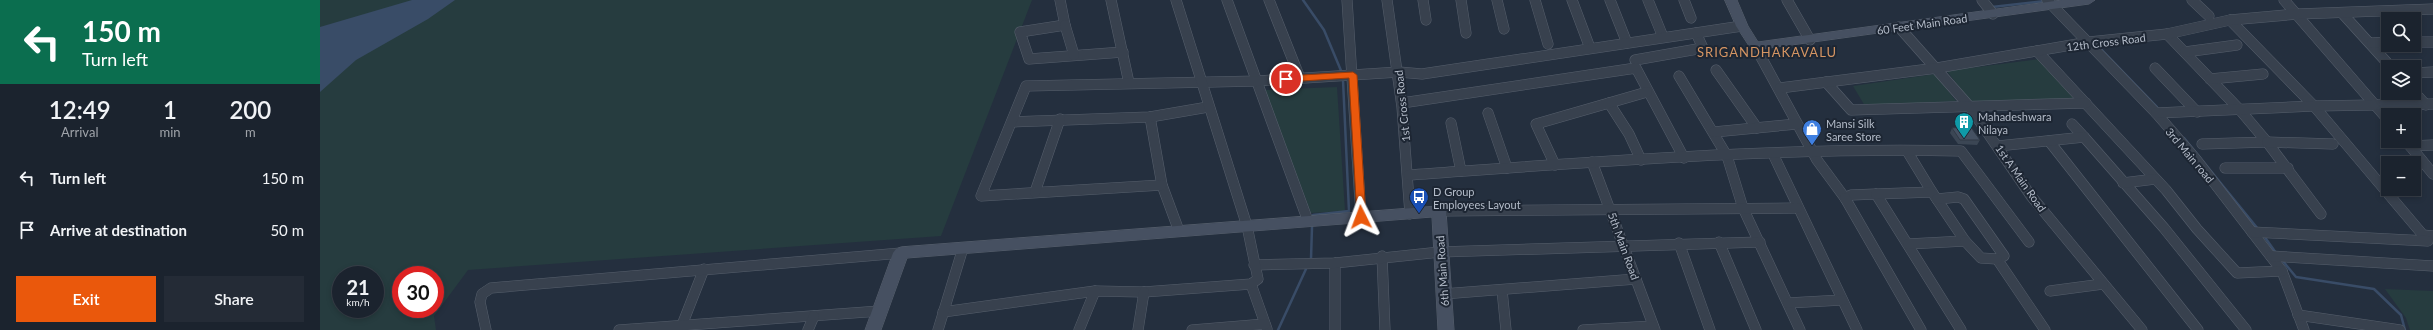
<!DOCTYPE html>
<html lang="en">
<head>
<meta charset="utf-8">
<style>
  body { margin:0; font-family:Lato,sans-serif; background:#242b36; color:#f1f3f6; height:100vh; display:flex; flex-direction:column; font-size:15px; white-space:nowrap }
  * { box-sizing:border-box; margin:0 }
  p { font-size:13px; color:#a0a4aa }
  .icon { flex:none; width:22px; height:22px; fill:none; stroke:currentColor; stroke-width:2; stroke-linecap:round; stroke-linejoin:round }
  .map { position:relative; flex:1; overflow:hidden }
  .details { display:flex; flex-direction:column; background:#1b232e; width:320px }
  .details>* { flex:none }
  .guide { background:#0b6e4f; color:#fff; overflow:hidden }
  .tools { position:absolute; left:2061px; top:12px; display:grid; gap:8px }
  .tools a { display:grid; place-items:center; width:40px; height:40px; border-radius:0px; background:#1b232e; box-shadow:0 2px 6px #0003,0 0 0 1px #39404a; font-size:20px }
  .speed { position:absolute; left:12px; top:266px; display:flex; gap:8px; font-size:20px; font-weight:700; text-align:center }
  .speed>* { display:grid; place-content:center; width:52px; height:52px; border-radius:50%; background:#1b232e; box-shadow:0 2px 6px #0003,0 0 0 1px #39404a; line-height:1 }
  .speed small { font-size:10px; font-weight:400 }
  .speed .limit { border:6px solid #d22; background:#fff; color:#111 }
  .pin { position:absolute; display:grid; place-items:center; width:34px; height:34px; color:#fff; margin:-17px; border:2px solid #fff; border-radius:50%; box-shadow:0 1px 4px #0007 }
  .me { position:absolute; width:44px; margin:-22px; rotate:357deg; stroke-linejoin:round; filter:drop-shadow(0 0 3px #0008) }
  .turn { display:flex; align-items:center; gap:14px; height:84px; padding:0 16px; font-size:18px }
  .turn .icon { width:52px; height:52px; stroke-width:2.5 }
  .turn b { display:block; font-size:28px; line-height:34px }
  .eta { display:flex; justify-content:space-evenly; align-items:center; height:68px; text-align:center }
  .eta b { font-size:24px; font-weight:600; line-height:28px }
  .primary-button { display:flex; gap:8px; margin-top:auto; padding:8px 16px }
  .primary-button a { flex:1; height:46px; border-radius:0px; background:#ea580c; color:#fff; font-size:16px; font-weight:600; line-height:46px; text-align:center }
  .primary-button a+a { background:#242b36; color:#f1f3f6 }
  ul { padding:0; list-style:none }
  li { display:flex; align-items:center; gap:12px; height:52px; padding:0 16px }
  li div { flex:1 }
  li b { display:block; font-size:15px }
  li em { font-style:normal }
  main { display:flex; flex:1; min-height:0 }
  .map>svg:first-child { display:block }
  .green { fill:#263c3f; fill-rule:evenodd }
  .water { fill:#394c67 }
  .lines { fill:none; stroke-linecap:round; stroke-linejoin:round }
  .stream { stroke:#394c67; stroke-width:2.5 }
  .street-casing { stroke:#565f6c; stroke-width:11 }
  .secondary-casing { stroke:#565f6c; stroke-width:1 }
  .street { stroke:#38414e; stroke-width:10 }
  .secondary { fill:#465061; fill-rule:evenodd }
  .wall { fill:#3b4654 }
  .building { fill:#455162; stroke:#303945 }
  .route { fill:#ea580c; stroke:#983908 }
  .labels { text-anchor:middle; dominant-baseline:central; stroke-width:4; stroke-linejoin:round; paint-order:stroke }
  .street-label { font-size:11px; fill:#b4bcc9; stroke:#1d2633 }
  .poi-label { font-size:11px; fill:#b4bcc9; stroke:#1d2633; text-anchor:start }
  .quarter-label { font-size:13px; letter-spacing:1px; fill:#d59563; stroke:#1d2633 }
</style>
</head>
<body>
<main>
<section class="details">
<div class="guide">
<div class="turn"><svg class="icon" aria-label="left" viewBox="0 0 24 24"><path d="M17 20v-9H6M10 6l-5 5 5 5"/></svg><div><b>150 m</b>Turn left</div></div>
</div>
<div class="eta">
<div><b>12:49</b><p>Arrival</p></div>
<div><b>1</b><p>min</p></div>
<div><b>200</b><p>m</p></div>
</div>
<ul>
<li><svg class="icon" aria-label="left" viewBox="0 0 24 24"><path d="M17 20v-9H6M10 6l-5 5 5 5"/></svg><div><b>Turn left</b></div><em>150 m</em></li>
<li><svg class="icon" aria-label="arrive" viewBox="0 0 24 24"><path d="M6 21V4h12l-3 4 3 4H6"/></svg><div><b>Arrive at destination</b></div><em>50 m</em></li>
</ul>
<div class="primary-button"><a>Exit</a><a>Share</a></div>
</section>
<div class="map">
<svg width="2113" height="330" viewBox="0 0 2113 330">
  <rect width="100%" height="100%" fill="#242f3e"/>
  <g class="green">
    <path d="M0,0H712L621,236L148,270L114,316L116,330H0ZM21,275H55V309H21ZM81,275H115V309H81Z"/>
    <path d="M1719,59L1758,101L1651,103L1627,71Z"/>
    <path d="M1615,74L1636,101L1545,106L1533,86Z"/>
    <path d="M1017,87L1025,211L991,213L945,90Z"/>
    <path d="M2065,289L2113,291V330H2090L2086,318Z"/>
  </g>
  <path class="water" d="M92,0H135L108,19L36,60L0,92V27Z"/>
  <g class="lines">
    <g class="stream">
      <path d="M983,0L1004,30L1022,73"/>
      <path d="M1672,7L1725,1"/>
      <path d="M1777,45L1837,107"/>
      <path d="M1864,138L1938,229"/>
      <path d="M993,215L1029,211L1023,80"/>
      <path d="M1944,236L1956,253"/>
      <path d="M991,259L992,227"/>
      <path d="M1962,260L1976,277L2054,289L2081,315L2085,330"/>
      <path d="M958,330L986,269"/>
    </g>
    <defs>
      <g id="street">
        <path d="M740,0L745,25L700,32L709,59L803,52"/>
        <path d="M791,0L809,83"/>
        <path d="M907,0L988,221"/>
        <path d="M949,0L980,78"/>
        <path d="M1027,0L1041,217"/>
        <path d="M1067,0L1082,107L1090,214"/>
        <path d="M1103,0L1106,20"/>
        <path d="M1141,0L1146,33"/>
        <path d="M1177,0L1184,29"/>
        <path d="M1215,0L1228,44"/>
        <path d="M1252,0L1270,48"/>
        <path d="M1290,0L1307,43"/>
        <path d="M1328,0L1343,37"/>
        <path d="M1364,0L1371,18"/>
        <path d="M1467,0L1490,40"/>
        <path d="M1662,0L1673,14"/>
        <path d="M1727,0L1836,113L1875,158L1962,271L1984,330"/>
        <path d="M1872,0L1889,16"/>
        <path d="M1964,0L2068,120"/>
        <path d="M2022,13L2071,67"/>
        <path d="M1910,20L1994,106L2103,235L2113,236"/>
        <path d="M745,25L754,55"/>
        <path d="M1579,27L1649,106L1711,196L1822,330"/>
        <path d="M1847,34L1920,110L1947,142L1882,144"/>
        <path d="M2094,42H2113"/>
        <path d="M2052,43L2068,42"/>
        <path d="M1435,46L1497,160L1525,198L1531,195L1556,194L1641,330"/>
        <path d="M1717,51L1846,190L1877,229L1917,273L1962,271"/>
        <path d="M1865,52L1917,45"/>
        <path d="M1315,60L1383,48L1376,33"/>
        <path d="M1835,68L1877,112"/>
        <path d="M1396,70L1437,128"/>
        <path d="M2094,73L2113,72"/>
        <path d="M1359,76L1407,156L1423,208L1480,330"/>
        <path d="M1890,79L1943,74"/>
        <path d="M1506,82L1531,110L1766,103"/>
        <path d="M1460,88L1617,68L1769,42L1847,34L1910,20L1978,14L2113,9"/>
        <path d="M2094,92L2106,105"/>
        <path d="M1082,103L1316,68L1364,158"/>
        <path d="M1289,103L1309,134L1321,160"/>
        <path d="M1168,113L1187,168"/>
        <path d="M1836,113L1994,106L2113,104"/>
        <path d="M830,117L842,185L859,231"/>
        <path d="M692,122L830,117L888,107"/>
        <path d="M1131,123L1141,171"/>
        <path d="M1752,124L1764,137"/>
        <path d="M1394,132L1477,124"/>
        <path d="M1729,141L1878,330"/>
        <path d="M2086,141L2113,174"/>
        <path d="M1947,142L2001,214"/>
        <path d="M1947,142L2013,144"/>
        <path d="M1678,146L1764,137L1844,228L1926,330"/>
        <path d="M2090,146L2113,145"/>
        <path d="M1587,151L1612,192"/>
        <path d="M1453,154L1537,330"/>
        <path d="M1272,162L1335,330"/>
        <path d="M1235,165L1216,124L1327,92"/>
        <path d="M1905,168H1968"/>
        <path d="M1089,175C1273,162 1457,147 1641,151L1709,242"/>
        <path d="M1803,183L1835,179"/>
        <path d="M842,185L661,196L706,86L938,81L1079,72L1102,74L1422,26"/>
        <path d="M715,192L740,119"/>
        <path d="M1556,194L1612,192L1645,241L1588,244"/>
        <path d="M1525,198L1601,330"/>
        <path d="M1617,199L1638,197L1644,199L1684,256L1677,259L1725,330"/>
        <path d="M1119,211L1477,208"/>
        <path d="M1932,232L2108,241"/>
        <path d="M1645,241L1661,258L1677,259"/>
        <path d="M1399,242L1436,330"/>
        <path d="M1359,243L1390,330"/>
        <path d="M1062,256L1065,330"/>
        <path d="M1951,256L2113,266"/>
        <path d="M1015,263V330"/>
        <path d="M934,265L1015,263L1120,252L1440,242"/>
        <path d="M931,284L947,329"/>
        <path d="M1182,290L1186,330"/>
        <path d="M1730,291L1783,284"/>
        <path d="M1123,294L1316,279"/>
        <path d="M1468,303L1522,300"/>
        <path d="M623,312L775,291L824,292L931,284L938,279L927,226L856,0"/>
        <path d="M1978,315L2080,330"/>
        <path d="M362,325L384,269"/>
        <path d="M166,330L160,302L162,294L171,288L581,253"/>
        <path d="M299,330L560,311"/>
        <path d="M488,330L494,316"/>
        <path d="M618,330L643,248"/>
        <path d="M759,330L775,291"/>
        <path d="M818,330L824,292"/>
        <path d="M872,330L945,324"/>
        <path d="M1263,330L1333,326"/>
      </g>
      <g id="secondary">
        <path d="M1405,0H1417L1428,26L1438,42L1742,0H1775L1769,4L1435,50L1431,49L1416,26Z"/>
        <path d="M1119,206L1124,207L1126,211L1134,330H1118L1112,217L587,258L561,330H545L573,253L576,249L581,247Z"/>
      </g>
    </defs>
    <use href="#street" class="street-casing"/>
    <use href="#secondary" class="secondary-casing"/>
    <use href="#street" class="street"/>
    <use href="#secondary" class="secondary"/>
  </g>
  <path class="wall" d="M1632,128L1660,140L1657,145L1638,144L1630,133Z"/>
  <path class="building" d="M1650,126L1660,140H1640L1632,128Z"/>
  <path class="route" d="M1033,72L1037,75L1046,217L1041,221L1037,217L1029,78L966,82L962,79L966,76Z"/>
  <defs>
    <symbol id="building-pin" viewBox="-11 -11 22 30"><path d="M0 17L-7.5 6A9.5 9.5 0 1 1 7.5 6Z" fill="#0f9aa8" stroke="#1d2633"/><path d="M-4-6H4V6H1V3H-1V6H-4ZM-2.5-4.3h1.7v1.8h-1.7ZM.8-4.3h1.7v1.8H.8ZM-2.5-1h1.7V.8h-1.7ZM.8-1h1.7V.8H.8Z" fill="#fff"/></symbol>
    <symbol id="shop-pin" viewBox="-11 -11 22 30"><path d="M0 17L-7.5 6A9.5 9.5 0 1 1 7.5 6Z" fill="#3f7fe0" stroke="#1d2633"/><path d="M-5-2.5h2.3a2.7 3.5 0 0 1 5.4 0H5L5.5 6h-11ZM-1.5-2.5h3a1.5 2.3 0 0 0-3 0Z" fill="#fff"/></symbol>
    <symbol id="bus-pin" viewBox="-11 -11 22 30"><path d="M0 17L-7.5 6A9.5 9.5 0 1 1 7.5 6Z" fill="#1a4fb4" stroke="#1d2633"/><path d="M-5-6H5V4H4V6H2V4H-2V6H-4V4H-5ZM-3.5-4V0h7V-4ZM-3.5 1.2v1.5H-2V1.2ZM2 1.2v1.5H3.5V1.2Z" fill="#fff"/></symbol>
  </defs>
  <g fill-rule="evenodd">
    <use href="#building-pin" x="1633" y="111" width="22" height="30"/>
    <use href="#shop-pin" x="1481" y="118" width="22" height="30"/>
    <use href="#bus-pin" x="1088" y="186" width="22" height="30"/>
  </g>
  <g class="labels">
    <g class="street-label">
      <text transform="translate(1602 24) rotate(-8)">60 Feet Main Road</text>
      <text transform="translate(1786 42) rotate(-7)">12th Cross Road</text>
      <text transform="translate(1082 106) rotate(-96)">1st Cross Road</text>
      <text transform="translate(1870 155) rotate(50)">3rd Main road</text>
      <text transform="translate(1701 178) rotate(55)">1st A Main Road</text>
      <text transform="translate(1304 246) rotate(70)">5th Main Road</text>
      <text transform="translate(1122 271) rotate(-94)">6th Main Road</text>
    </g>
    <g class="poi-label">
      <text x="1658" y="116">Mahadeshwara<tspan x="1658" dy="13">Nilaya</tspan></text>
      <text x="1506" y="123">Mansi Silk<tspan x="1506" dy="13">Saree Store</tspan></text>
      <text x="1113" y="191">D Group<tspan x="1113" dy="13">Employees Layout</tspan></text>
    </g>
    <g class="quarter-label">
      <text x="1447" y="52">SRIGANDHAKAVALU</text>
    </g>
  </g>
</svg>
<div class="tools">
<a><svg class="icon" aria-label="search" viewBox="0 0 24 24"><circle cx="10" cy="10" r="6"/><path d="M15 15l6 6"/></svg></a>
<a><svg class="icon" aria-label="layers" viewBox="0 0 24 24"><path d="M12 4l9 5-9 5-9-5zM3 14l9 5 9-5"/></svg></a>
<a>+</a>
<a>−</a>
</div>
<div class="speed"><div>21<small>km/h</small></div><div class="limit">30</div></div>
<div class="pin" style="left:966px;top:79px;background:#d93025"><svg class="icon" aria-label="arrive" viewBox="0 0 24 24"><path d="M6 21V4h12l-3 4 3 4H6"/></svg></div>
<svg class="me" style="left:1041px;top:217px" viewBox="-20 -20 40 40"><path d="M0-17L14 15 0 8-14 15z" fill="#ea580c" stroke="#fff" stroke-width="4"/></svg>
</div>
</main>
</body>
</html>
